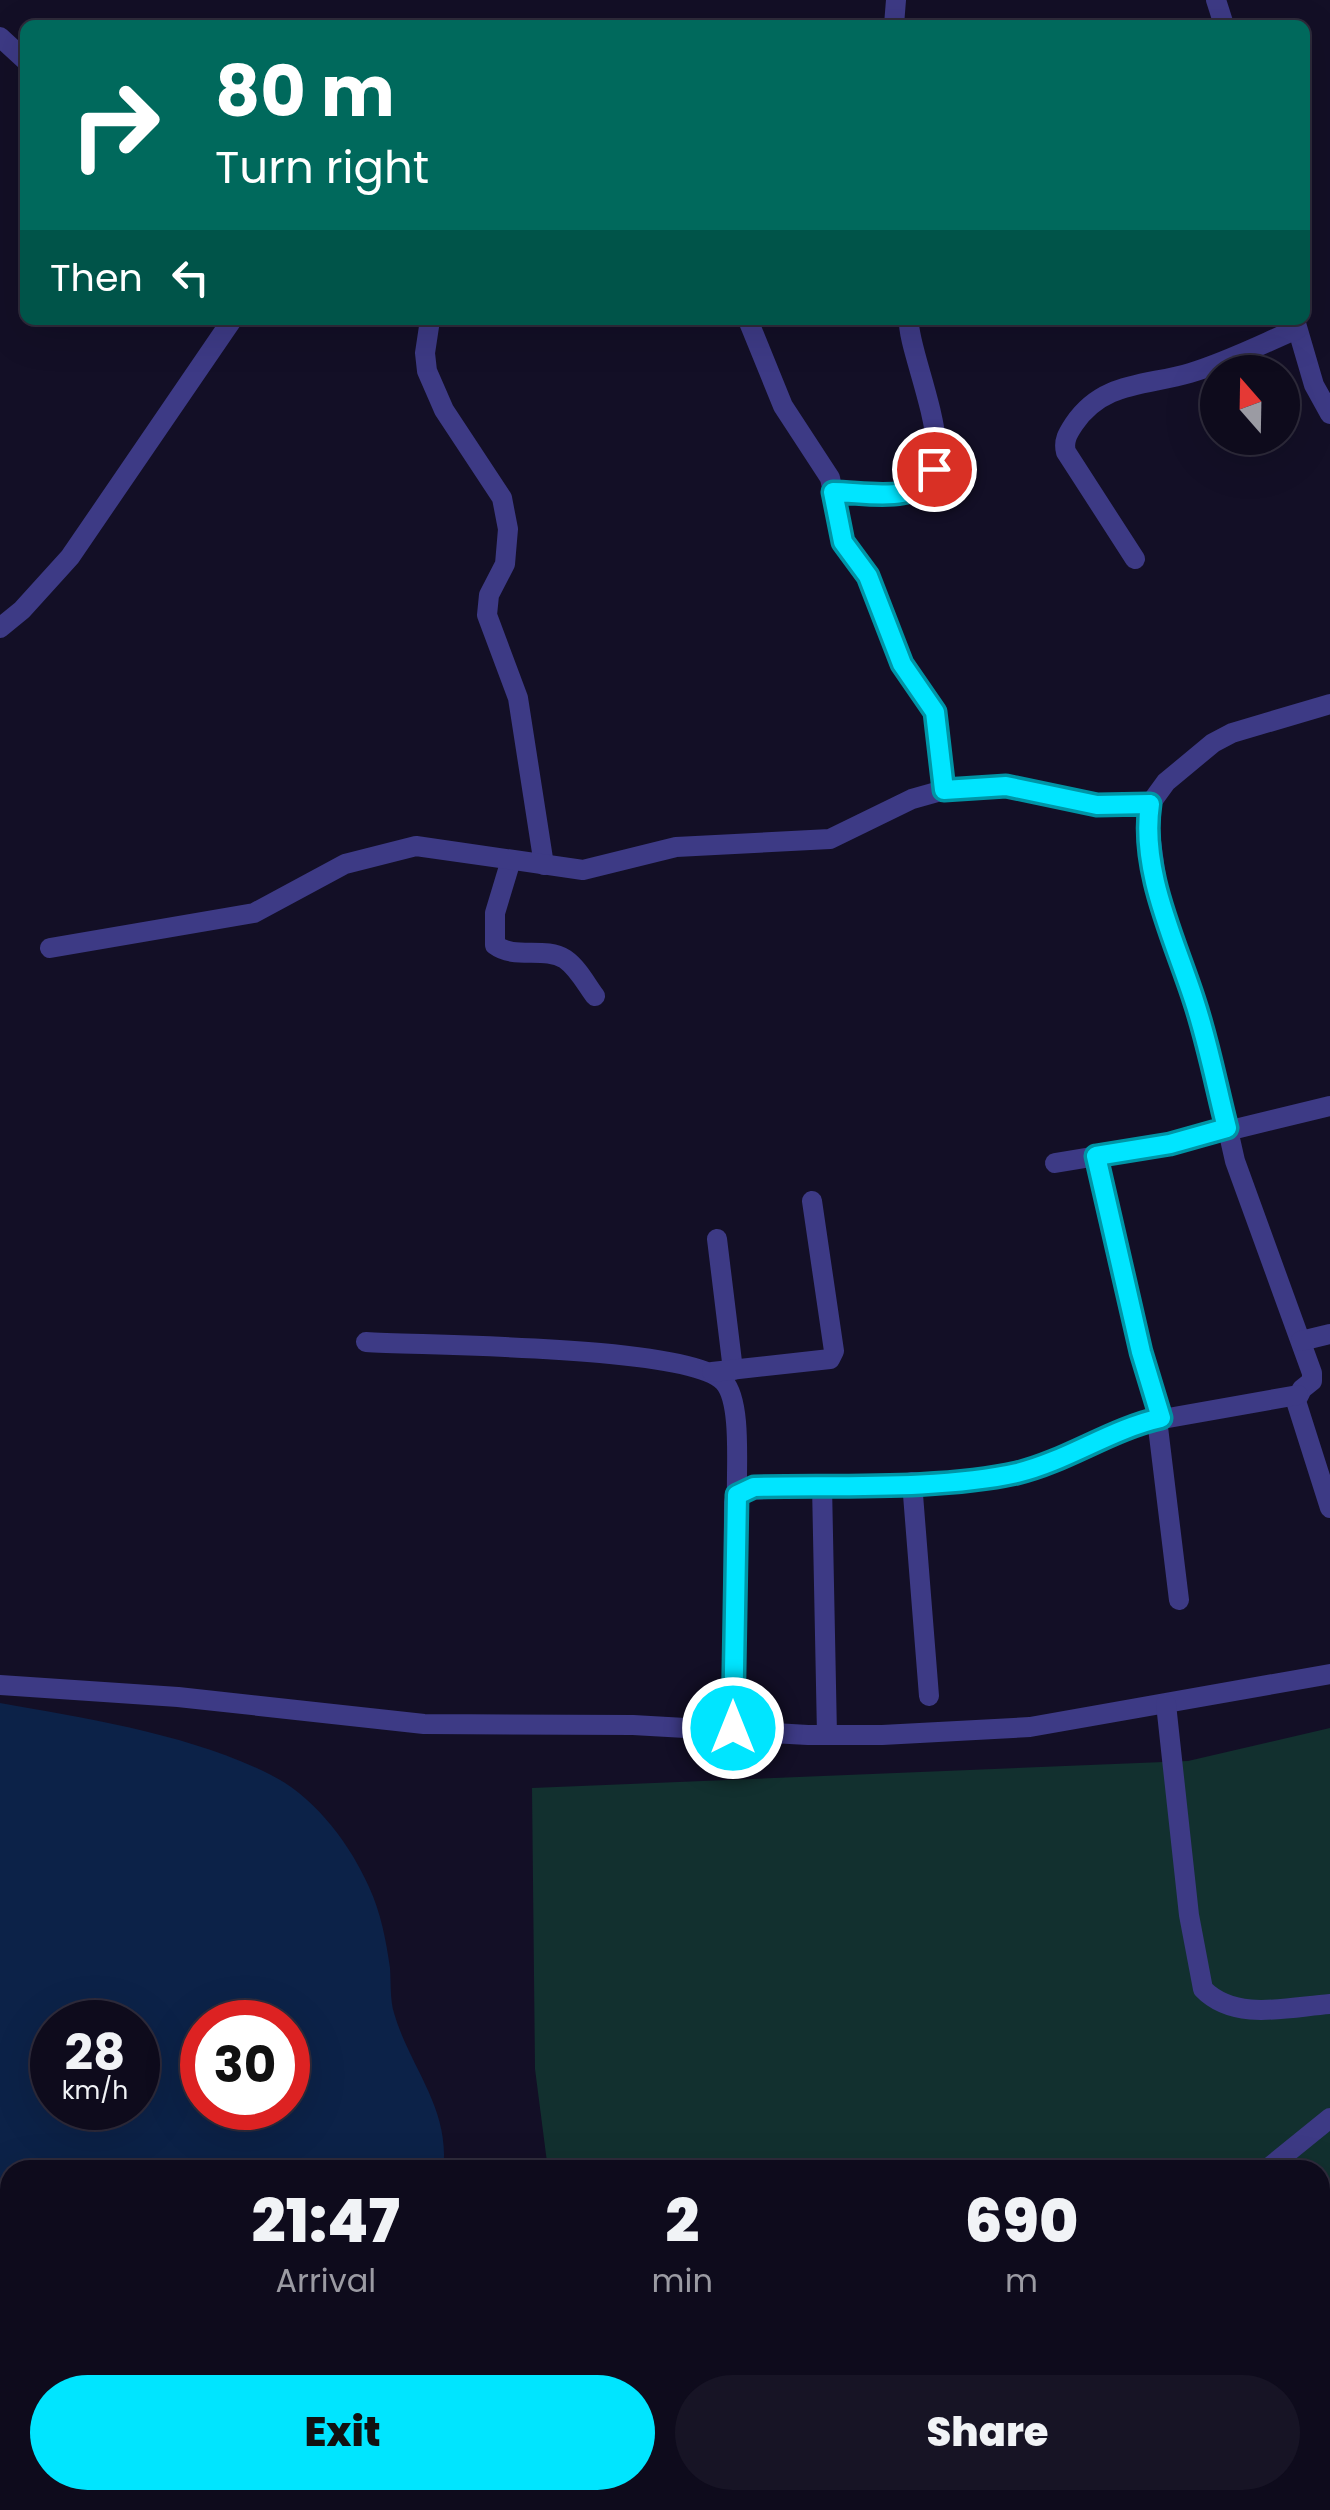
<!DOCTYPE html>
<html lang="en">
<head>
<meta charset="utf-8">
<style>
  body { margin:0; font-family:Poppins,sans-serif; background:#171425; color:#f1f3f6; height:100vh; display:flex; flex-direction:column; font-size:38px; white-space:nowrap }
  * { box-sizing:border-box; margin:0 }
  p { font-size:32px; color:#9b9ba3 }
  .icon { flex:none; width:55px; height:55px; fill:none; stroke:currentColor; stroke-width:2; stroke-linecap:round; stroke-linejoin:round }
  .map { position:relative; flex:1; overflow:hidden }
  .panel { position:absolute; left:0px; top:2160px; width:1330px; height:350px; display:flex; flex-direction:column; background:#0e0b1c; border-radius:30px 30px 0 0; box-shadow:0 10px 40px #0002,0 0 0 2px #2e2b3b }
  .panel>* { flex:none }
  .hud { position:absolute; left:20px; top:20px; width:1290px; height:305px; border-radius:15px; box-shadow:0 10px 40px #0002,0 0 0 2px #2e2b3b; background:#00695c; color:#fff; overflow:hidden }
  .needle { width:65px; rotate:340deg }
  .fabs { position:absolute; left:1200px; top:355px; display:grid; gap:20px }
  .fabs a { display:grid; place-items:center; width:100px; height:100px; border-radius:50%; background:#0e0b1c; box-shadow:0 10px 40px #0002,0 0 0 2px #2e2b3b; font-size:50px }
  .speed { position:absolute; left:30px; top:2000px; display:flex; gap:20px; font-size:50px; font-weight:700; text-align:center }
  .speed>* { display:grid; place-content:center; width:130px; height:130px; border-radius:50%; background:#0e0b1c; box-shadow:0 10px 40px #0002,0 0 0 2px #2e2b3b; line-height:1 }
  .speed small { font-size:25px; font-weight:400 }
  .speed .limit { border:15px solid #d22; background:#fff; color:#111 }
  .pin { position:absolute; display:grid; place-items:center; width:85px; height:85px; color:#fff; margin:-42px; border:5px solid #fff; border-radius:50%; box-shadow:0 2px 10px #0007 }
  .me { position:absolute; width:110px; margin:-55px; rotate:0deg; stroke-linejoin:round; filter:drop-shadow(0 0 8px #0008) }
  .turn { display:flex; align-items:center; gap:35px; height:210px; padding:0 30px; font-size:45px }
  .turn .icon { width:130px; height:130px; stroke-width:2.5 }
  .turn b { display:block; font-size:70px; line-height:85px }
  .then { display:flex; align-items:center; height:95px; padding:0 30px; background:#0003; gap:20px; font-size:38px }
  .eta { display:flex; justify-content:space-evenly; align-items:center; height:170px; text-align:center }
  .eta b { font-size:60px; font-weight:800; line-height:70px }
  .action { display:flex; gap:20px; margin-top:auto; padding:20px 30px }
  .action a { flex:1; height:115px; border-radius:60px; background:#00e5ff; color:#111; font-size:40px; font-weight:800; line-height:115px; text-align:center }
  .action a+a { background:#171425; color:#f1f3f6 }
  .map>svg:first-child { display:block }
  .green { fill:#12302f }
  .water { fill:#0c2248; fill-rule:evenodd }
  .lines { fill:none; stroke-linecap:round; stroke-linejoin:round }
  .minor { stroke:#3d3a85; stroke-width:20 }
  .route-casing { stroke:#0095a6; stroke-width:25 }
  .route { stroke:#00e5ff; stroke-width:18 }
</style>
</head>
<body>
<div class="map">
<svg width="1330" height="2510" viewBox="0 0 1330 2510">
  <rect width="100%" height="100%" fill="#130f26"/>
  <path class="green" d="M1330,1728V2510H593L591,2500H1320V2170H548L535,2069L532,1788L1188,1761Z"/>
  <g class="water">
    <path d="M0,1703C86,1718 193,1735 271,1775C315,1797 350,1844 369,1887C381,1913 386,1940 390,1968C391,1983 390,2000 394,2013C410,2068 451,2109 443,2170H10V2393L0,2394ZM138,2022V2108H52V2022ZM202,2022H288V2108H202Z"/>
    <path d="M136,2500H465L467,2510H131Z"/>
    <path d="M503,2500H852L856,2510H505Z"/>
    <path d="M909,2500H1266L1265,2510H900Z"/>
  </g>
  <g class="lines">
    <g class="minor">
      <path d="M1216,0L1224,25"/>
      <path d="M894,25L896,0"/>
      <path d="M0,37L25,60"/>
      <path d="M430,320L425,353L427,371L444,410L502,498L508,529L505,564L489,595L487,615L518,698L544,865"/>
      <path d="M748,320L783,406L830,478L843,542L868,576L902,664L935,711L944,790"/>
      <path d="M1295,320L1314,385L1330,414"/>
      <path d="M833,492C858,492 887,497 912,493C971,483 906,352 909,320"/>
      <path d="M1135,559L1066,452C1063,441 1068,433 1074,424C1103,381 1146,386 1190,373C1227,362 1262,344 1297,329"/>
      <path d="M0,628L22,610L70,557L232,320"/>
      <path d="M1330,704L1232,733L1213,743L1166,782L1150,804L1148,819L1159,900L1209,1046L1235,1161L1312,1373V1381L1302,1389L1296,1401L1330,1508"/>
      <path d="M511,860L495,913V945C515,960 544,946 565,959C578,968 586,984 595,996"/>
      <path d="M50,948L254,913L345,864L416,846L583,870L676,847L830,839L912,799L944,790L1007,786L1097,805L1150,804"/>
      <path d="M1227,1131L1330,1106"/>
      <path d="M1096,1156L1141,1353L1161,1418"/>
      <path d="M1055,1163L1170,1144L1227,1128"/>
      <path d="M717,1239L733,1370"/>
      <path d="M1301,1341L1330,1334"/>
      <path d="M366,1342C427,1346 690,1345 724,1382C742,1402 736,1468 737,1495"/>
      <path d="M712,1372L830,1359L834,1351L812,1201"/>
      <path d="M1157,1419L1179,1600"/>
      <path d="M912,1482L929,1696"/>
      <path d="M822,1485L827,1735"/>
      <path d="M0,1685L178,1697L424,1724L633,1725L808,1735H882L1030,1727L1330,1674"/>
      <path d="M1166,1704L1189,1915L1203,1989C1235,2022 1289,2007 1330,2004"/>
      <path d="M733,1728L734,1502L744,1490L975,1480L1015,1473L1050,1464L1140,1423L1298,1395"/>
      <path d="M1266,2170L1330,2118"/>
    </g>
  </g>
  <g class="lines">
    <defs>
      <path id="route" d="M733,1728L737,1495L754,1487C834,1485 941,1490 1017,1473C1067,1461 1111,1429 1161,1418L1141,1352L1096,1156L1170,1144L1227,1128C1216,1085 1208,1042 1194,1000C1174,938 1140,870 1150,804L1097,805L1006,786L944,790L935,712L902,664L868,576L843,542L833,492C867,492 919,506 934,469"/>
    </defs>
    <use href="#route" class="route-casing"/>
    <use href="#route" class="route"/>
  </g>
</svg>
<div class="fabs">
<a><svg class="needle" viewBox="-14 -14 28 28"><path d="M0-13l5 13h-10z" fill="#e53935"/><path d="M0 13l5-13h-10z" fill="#9b9ba3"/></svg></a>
</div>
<div class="speed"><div>28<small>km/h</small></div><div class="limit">30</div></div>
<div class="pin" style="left:934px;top:469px;background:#d93025"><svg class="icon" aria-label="arrive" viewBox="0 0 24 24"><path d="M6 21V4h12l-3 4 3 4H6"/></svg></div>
<svg class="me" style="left:733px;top:1728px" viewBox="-20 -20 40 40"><circle r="17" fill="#00e5ff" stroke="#fff" stroke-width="3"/><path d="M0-11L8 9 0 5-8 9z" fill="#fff"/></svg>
<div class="hud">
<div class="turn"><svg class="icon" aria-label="right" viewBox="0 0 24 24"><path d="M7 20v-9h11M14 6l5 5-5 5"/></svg><div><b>80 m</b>Turn right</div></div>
<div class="then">Then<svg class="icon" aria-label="left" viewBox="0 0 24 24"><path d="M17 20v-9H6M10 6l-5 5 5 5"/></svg></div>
</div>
<section class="panel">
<div class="eta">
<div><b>21:47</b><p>Arrival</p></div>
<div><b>2</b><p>min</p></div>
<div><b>690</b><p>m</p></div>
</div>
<div class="action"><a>Exit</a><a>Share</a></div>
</section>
</div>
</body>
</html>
